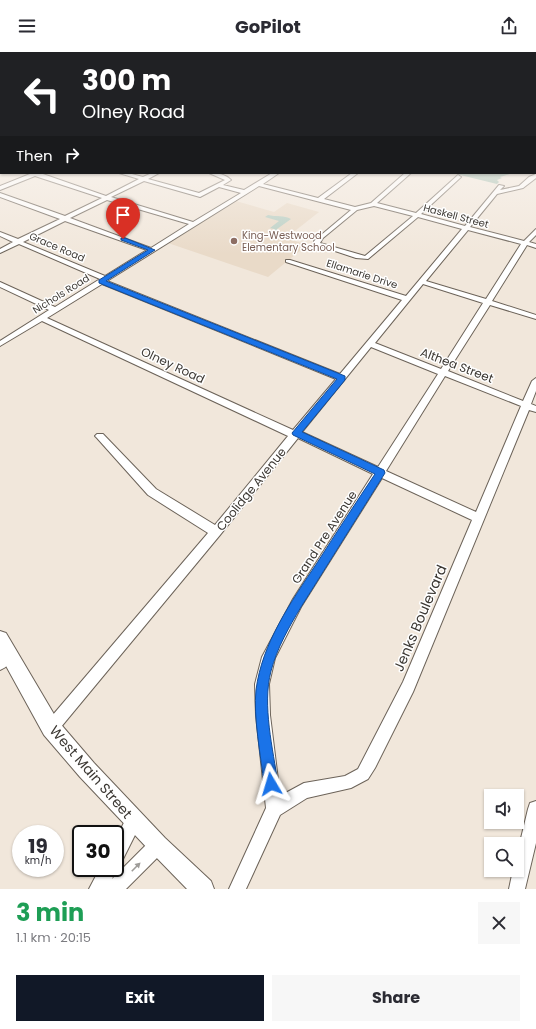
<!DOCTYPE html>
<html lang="en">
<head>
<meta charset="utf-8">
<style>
  body { margin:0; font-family:Poppins,sans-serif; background:#f7f7f7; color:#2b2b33; height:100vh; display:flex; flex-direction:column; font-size:15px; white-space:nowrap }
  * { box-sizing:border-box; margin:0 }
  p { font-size:13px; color:#7c7c81 }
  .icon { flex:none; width:22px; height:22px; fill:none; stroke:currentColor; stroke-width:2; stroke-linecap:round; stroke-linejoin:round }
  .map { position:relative; height:837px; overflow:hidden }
  .details { display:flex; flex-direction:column; background:#fff; flex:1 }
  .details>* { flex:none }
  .hud { position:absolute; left:0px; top:0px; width:536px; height:122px; box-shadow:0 1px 3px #0004; background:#202124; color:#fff; overflow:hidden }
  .tools { position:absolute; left:484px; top:737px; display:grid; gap:8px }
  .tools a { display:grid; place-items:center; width:40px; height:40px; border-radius:0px; background:#fff; box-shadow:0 1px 3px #0004; font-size:20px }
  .speed { position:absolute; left:12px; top:773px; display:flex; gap:8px; font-size:20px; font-weight:700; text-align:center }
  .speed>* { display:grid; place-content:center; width:52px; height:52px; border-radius:50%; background:#fff; box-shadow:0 1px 3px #0004; line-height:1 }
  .speed small { font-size:10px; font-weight:400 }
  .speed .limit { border:2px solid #111; border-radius:6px; background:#fff; color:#111 }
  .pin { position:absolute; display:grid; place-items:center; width:34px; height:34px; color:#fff; margin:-41px -17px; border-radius:50% 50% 50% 0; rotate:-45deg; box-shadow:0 0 4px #0007 }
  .pin .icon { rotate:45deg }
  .me { position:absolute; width:44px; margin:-22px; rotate:353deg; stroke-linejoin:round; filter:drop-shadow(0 0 3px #0008) }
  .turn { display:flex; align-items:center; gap:14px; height:84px; padding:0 16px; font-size:18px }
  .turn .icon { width:52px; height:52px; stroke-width:2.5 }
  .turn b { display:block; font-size:28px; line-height:34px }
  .then { display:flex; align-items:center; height:38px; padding:0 16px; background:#0003; gap:8px; font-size:15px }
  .round { display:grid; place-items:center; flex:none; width:42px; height:42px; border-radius:0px; background:#f7f7f7 }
  .headline { display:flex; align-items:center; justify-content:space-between; height:68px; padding:0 16px }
  h1 { font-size:24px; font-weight:700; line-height:30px; color:#1e9e55 }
  .cta { display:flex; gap:8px; margin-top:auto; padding:8px 16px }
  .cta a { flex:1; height:46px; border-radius:0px; background:#111827; color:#fff; font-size:16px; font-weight:700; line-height:46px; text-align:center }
  .cta a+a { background:#f7f7f7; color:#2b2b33 }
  header { display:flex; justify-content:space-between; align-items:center; height:52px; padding:0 16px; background:#fff; font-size:18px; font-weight:700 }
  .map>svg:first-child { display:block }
  .built { fill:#e9dac8 }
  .green { fill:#b8cec3 }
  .forest { fill:#99b8a8 }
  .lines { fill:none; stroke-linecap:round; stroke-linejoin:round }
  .minor-casing { stroke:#6c6359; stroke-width:2 }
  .major-casing { stroke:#6c6359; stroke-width:2 }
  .minor { fill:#fff; fill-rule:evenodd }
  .major { fill:#fff; fill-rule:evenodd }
  .oneway { fill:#9e9c99 }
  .route { fill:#1a73e8; stroke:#114b97 }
  .education-dot { fill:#8d6e63; stroke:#fff; stroke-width:1.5 }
  .labels { text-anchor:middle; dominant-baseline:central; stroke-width:3; stroke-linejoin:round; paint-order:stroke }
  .far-street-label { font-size:10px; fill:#3c3833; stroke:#fff }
  .far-education-label { font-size:10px; fill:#785e54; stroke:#fff; text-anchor:start }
  .street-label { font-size:12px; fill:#3c3833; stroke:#fff }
  .near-street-label { font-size:14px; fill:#3c3833; stroke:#fff }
</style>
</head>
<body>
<header><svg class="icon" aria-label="menu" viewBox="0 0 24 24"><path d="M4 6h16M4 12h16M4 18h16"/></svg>GoPilot<svg class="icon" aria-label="share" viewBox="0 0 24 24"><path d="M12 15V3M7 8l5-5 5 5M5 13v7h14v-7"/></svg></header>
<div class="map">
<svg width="536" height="837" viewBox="0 0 536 837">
  <rect width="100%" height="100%" fill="#f1e7db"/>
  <path class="built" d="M236,149L274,160L287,151L319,160L286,186L307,193L268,225L168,191Z"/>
  <path class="green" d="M268,163C276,165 284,163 291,167L277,177L278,181H276L274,177L270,176L279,169L265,165Z"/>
  <path class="forest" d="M452,121H513L500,125L502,126L497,128L499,130L497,132Z"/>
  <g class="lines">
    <defs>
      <g id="minor">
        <rect x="535" y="101" width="1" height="2"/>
        <rect x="0" y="110" width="1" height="2"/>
        <path d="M28,121H40L106,144L139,127L119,121H128L143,125L152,121H159L148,127L199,141L225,128L209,121C218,121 225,122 231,128L223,133L244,138L272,121H279L263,132L318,146L352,121H358L324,147L355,155L371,151L405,121H411L377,151L416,161L458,123L461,125L460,126L421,162L465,174L499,133L504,134L500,138L519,134L529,125L536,122V126L523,136L497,142L470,175L524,189L536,177V183L529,190L536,192V196L527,193L492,249L536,263V267L490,253L448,319L523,349L532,329L536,326V339L531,352L536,354V360L529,358L413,640L375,716L368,727L351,736L307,746L280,763L246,837H229L266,756L256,663L255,632L262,605L293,547L373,422L298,386L220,483L56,681L51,683L46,681L44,676L46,671L208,481L148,443L97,386L95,384L97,382H103L156,437L215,473L288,384L42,269L0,294V289L49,258L0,235V230L55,255L100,227L19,192L0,201V197L13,190L0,184V180L18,187L60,167L0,145V141L65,164L102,146L35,124L0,138V134L30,122ZM144,129L200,145L219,135L241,141L193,170L111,145ZM259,134L351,158L314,189V192L356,206L368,207L418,165L462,177L406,244L290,208H286V210L402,248L340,322L107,229ZM107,148L189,172L151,196L70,166ZM374,154L413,164L365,204L320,191L323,186L357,158ZM65,169L147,198L105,224L23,190ZM468,178L521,192L486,247L426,229ZM102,232L336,327L293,378L47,266ZM423,232L483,251L441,317L375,291ZM371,295L438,322L378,415L302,380ZM445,324L521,354L476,460L386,419ZM382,426L472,468L403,630L358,717L345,724L304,731L280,744L270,663L269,632L275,606L301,555Z"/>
        <path d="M8,596L13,598L15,603C12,610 7,615 0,618V602Z"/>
        <path d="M536,749V791L525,837H509L513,818H517V803L528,757L530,751Z"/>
        <path d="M134,761L140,763L142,769L121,811L116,813L117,816L112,827L152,787L158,785L164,787L166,793L164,799L126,837H89L100,816H115V788L128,763Z"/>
      </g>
      <path id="major" d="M0,579L6,581L58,669L94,711L165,786L211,829L214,837H187L151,800L80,725L44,683L0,603Z"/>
    </defs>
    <use href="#minor" class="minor-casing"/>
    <use href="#major" class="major-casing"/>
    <use href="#minor" class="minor"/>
    <use href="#major" class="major"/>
  </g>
  <defs><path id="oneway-solid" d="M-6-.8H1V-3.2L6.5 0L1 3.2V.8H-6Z"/></defs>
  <use class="oneway" href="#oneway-solid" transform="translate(136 815) rotate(-45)"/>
  <linearGradient id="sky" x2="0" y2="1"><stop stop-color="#96c1e9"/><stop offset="0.42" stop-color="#f9f4ef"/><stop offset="1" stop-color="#f9f4ef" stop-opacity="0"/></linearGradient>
  <rect width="536" height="202" fill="url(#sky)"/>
  <path class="route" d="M121,186H125L155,198L106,229L345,324V328L302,380L384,418L385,421L301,555C289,575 277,596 271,619C262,653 273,697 278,732L276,736L271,738L266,736L264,732C261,705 253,664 256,638C262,591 291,550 317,511C336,481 355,452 375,422L293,383L292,381L337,327L99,231V228L148,198L121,188Z"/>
  <circle class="education-dot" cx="234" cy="189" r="4"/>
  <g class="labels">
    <g class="far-street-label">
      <text transform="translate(456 164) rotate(15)">Haskell Street</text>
      <text transform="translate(57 195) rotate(23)">Grace Road</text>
      <text transform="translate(362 222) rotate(18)">Ellamarie Drive</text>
      <text transform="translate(61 242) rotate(-32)">Nichols Road</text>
    </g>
    <g class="far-education-label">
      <text x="242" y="183">King-Westwood<tspan x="242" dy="12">Elementary School</tspan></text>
    </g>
    <g class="street-label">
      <text transform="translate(173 313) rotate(25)">Olney Road</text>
      <text transform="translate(457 313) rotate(21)">Althea Street</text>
      <text transform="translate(251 437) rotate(-51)">Coolidge Avenue</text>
      <text transform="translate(324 485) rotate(-57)">Grand Pre Avenue</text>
    </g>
    <g class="near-street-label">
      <text transform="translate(420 566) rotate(-67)">Jenks Boulevard</text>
      <text transform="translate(91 720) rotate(49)">West Main Street</text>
    </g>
  </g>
</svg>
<div class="tools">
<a><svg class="icon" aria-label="sound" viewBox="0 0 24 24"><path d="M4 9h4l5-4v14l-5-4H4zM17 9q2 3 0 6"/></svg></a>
<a><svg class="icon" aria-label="search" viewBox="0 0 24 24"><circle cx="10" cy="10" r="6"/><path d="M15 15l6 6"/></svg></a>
</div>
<div class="speed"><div>19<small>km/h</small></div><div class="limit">30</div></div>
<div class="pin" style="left:123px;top:187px;background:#d93025"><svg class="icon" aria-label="arrive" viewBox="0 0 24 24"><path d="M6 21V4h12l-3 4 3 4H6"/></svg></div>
<svg class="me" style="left:271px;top:732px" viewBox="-20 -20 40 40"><path d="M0-17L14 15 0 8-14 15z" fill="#1a73e8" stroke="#fff" stroke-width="4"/></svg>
<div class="hud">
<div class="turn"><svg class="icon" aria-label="left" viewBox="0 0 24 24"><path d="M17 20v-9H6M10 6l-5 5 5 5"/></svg><div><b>300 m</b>Olney Road</div></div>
<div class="then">Then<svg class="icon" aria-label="right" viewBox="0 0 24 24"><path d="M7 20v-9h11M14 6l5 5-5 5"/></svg></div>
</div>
</div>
<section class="details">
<div class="headline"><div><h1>3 min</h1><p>1.1 km · 20:15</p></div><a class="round"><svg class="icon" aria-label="close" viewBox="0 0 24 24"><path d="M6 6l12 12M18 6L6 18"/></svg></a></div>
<div class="cta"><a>Exit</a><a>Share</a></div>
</section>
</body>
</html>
